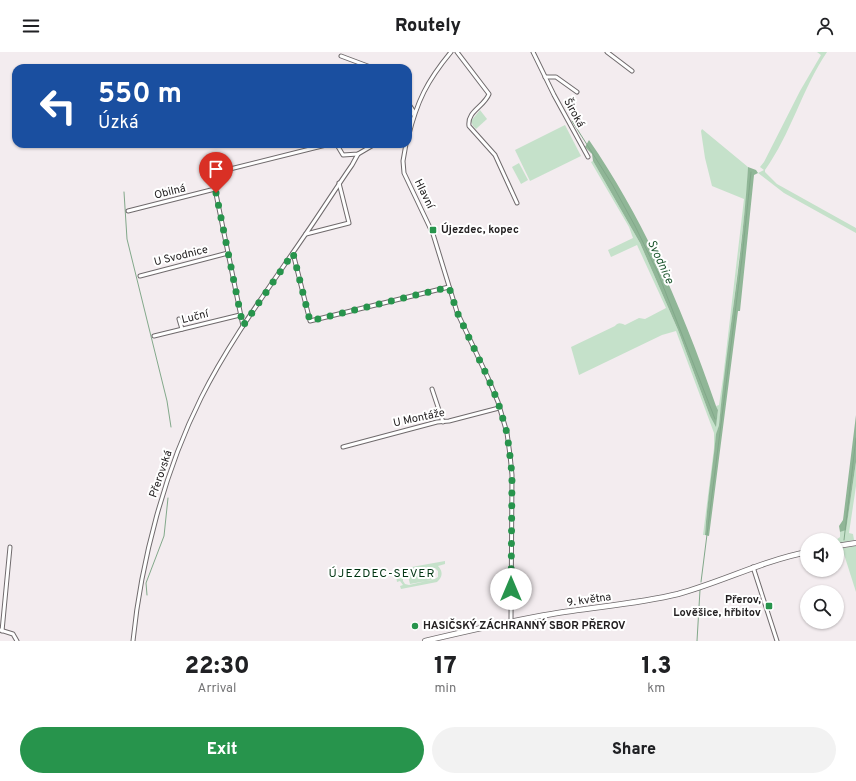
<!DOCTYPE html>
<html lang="en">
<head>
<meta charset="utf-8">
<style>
  body { margin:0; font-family:Overpass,sans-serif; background:#f2f2f2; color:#202124; height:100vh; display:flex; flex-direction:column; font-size:15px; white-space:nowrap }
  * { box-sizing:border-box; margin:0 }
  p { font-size:13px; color:#757577 }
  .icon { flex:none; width:22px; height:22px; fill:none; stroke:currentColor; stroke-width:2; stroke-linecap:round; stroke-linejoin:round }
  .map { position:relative; height:589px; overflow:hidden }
  .side { display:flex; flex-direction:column; background:#fff; flex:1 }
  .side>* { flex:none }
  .banner { position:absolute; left:12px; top:12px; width:400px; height:84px; border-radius:12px; box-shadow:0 1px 3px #0004; background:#1a4fa0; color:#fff; overflow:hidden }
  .controls { position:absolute; left:800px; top:481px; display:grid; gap:8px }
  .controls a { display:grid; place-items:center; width:44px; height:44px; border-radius:50%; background:#fff; box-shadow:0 1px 3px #0004; font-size:20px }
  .pin { position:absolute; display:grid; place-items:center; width:34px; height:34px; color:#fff; margin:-41px -17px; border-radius:50% 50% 50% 0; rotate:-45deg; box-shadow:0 0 4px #0007 }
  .pin .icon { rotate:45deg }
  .me { position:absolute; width:44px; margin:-22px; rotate:0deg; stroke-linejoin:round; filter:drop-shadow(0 0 3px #0008) }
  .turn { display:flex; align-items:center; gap:14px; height:84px; padding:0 20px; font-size:18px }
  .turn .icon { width:52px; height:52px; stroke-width:2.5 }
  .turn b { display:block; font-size:28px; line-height:34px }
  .eta { display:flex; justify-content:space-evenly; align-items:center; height:68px; text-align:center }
  .eta b { font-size:24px; font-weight:800; line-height:28px }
  .button { display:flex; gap:8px; margin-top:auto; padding:8px 20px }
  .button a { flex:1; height:46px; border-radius:24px; background:#27944c; color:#fff; font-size:16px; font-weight:800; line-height:46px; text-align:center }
  .button a+a { background:#f2f2f2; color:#202124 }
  header { display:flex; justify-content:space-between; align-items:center; height:52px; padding:0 20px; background:#fff; font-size:18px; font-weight:800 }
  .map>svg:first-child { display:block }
  .green { fill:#c5e1ca; fill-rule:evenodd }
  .forest { fill:#90b697 }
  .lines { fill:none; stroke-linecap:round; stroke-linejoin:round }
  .stream { stroke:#82a88a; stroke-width:1 }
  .street-casing { stroke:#6f6a6c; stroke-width:5 }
  .secondary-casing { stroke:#6f6a6c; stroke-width:6 }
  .street { stroke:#fff; stroke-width:3 }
  .secondary { stroke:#fff; stroke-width:4.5 }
  .route { stroke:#27944c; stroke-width:7; stroke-dasharray:0 12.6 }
  .poi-dot { fill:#27944c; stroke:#fff; stroke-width:1.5 }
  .labels { text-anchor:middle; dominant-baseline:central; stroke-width:4; stroke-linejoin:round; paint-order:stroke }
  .street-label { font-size:11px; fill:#242122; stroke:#fff }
  .poi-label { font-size:11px; font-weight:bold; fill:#242122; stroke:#fff; text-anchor:start }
  .water-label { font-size:12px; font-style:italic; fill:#1f5830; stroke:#fff }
  .neighbourhood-label { font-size:12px; letter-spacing:1px; fill:#003412; stroke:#fff }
</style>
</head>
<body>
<header><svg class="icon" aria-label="menu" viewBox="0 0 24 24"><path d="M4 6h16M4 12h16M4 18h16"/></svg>Routely<svg class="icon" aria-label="person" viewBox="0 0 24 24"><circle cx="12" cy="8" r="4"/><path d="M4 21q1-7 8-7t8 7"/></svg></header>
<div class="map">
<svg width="856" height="589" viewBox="0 0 856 589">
  <rect width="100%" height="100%" fill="#f3ecef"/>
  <g class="green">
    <path d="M817,0H827C802,37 791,82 765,118V120L777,132L856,176V181L784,141L758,121L764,118L760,115L764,110L800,39L821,3Z"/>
    <path d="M480,58L487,67L476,77L473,74L471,69Z"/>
    <path d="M565,73L581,104L530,129L515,98Z"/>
    <path d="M702,77L748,115L747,141L719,373C715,385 715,397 714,410C711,434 706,458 705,483H703L714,396V381L676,279L662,283L579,323L571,295L615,274C618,270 621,271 625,273L639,266L645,267L666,256L637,193L611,205L608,198L633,186L629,175L591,110L593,109L640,191L678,278L710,364L716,373L718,358L716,354L719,353L723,326L744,147L712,134L705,106L701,79Z"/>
    <path d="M519,111L528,128L521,132L512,115Z"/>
    <path d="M856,410V434L849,481L853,482L854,488L837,492L836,488L840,485V480L846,477Z"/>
    <path d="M856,494V540L842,496Z"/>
    <path d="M445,509V512L438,514C443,519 443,525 437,530L401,537L400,534L403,533L400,529L397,530L395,518ZM431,516H435L438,519V525L435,527L409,533L405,532L403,529V522L407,520L410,532L432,528Z"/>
  </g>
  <g class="forest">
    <path d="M589,88C645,169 684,261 716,354L718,358L716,375L710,364L678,278L640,191L593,109L592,102L585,95Z"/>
    <path d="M748,115L756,118L758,121L754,123L740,259H738L709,484L705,483C707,449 713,416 716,382L719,373C727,287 743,202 748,115Z"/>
    <path d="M856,363V410L846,478L840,480L839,474L843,468Z"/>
  </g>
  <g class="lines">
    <g class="stream">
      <path d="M572,69L612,132L635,174L658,221L715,367"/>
      <path d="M124,140L127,187L167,349L171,375"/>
      <path d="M844,488L856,386"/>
      <path d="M701,530L742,206L751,120"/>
      <path d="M147,543L146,531L164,484L168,446"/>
      <path d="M697,589L700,538"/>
    </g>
    <defs>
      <g id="street">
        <path d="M457,0L489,42C484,55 467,59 469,74L495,103L517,151"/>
        <path d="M533,0L554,43L588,105"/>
        <path d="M607,0L632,19"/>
        <path d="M341,4L373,16"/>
        <path d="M545,25H556L577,40"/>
        <path d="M408,51L414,60L408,66"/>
        <path d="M408,86C417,49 427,29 451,0"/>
        <path d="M406,92L403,109L404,121L433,182L457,260L488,326L498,350L507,381L510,403L512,423L511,569"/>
        <path d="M128,159L215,137"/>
        <path d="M306,182L349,171L339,131"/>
        <path d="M293,201L310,269L449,235"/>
        <path d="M140,224L228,201"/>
        <path d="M179,267L182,277"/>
        <path d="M243,274L215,137L210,122L326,93H337L343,103L358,102L375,92"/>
        <path d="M154,284L240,263"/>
        <path d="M432,337L443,370"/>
        <path d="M343,395L437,370L449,369L499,356"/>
        <path d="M753,515L777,589"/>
        <path d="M0,578L13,582L17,589"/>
        <path d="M2,579L10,495"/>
        <path d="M133,589C141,509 165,418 201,346C230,288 269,236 305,183C321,160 336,136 352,113L358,102"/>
      </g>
      <g id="secondary">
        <path d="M837,494L856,491"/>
        <path d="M425,589C467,579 509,569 552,562C593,555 637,552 678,542C722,530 762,509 807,500"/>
      </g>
    </defs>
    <use href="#street" class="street-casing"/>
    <use href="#secondary" class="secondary-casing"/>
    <use href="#street" class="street"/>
    <use href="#secondary" class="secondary"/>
  </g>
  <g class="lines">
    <path class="route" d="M216,141L243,274L293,201L310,269L449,235L457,260L488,326L498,350L507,381L510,404L512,423L511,537"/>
  </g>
  <g class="poi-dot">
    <rect x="429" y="174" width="8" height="8" rx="2"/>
    <rect x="765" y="550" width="8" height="8" rx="2"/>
    <circle cx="415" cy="574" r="4"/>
  </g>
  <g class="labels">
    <g class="street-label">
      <text transform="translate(574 61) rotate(61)">Široká</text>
      <text transform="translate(170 140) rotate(-14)">Obilná</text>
      <text transform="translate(424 142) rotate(64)">Hlavní</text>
      <text transform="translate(181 204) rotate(-14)">U Svodnice</text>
      <text transform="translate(195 265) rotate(-14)">Luční</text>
      <text transform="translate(419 366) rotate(-12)">U Montáže</text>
      <text transform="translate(161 422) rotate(-71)">Přerovská</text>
      <text transform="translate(589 548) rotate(-8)">9. května</text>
    </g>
    <g class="poi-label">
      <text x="441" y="178">Újezdec, kopec</text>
      <text x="761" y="548" text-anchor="end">Přerov,<tspan x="761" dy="13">Lověšice, hřbitov</tspan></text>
      <text x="423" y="574">HASIČSKÝ ZÁCHRANNÝ SBOR PŘEROV</text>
    </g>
    <g class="water-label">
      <text transform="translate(660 210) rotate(65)">Svodnice</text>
    </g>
    <g class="neighbourhood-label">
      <text x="382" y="522">ÚJEZDEC-SEVER</text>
    </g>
  </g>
</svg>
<div class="controls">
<a><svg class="icon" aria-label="sound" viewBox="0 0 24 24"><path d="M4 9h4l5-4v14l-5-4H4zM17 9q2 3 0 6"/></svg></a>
<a><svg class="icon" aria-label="search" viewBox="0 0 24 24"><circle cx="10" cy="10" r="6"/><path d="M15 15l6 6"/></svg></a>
</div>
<div class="pin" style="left:216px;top:141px;background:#d93025"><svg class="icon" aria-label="arrive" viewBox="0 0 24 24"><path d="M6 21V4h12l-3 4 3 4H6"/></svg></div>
<svg class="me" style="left:511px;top:537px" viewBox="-20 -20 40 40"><circle r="19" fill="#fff"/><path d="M0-13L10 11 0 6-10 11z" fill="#27944c"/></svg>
<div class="banner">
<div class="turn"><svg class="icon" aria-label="left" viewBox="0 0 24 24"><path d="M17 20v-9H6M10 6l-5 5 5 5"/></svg><div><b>550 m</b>Úzká</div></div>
</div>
</div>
<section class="side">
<div class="eta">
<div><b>22:30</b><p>Arrival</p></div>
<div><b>17</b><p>min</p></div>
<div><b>1.3</b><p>km</p></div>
</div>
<div class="button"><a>Exit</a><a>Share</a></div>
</section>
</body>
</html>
